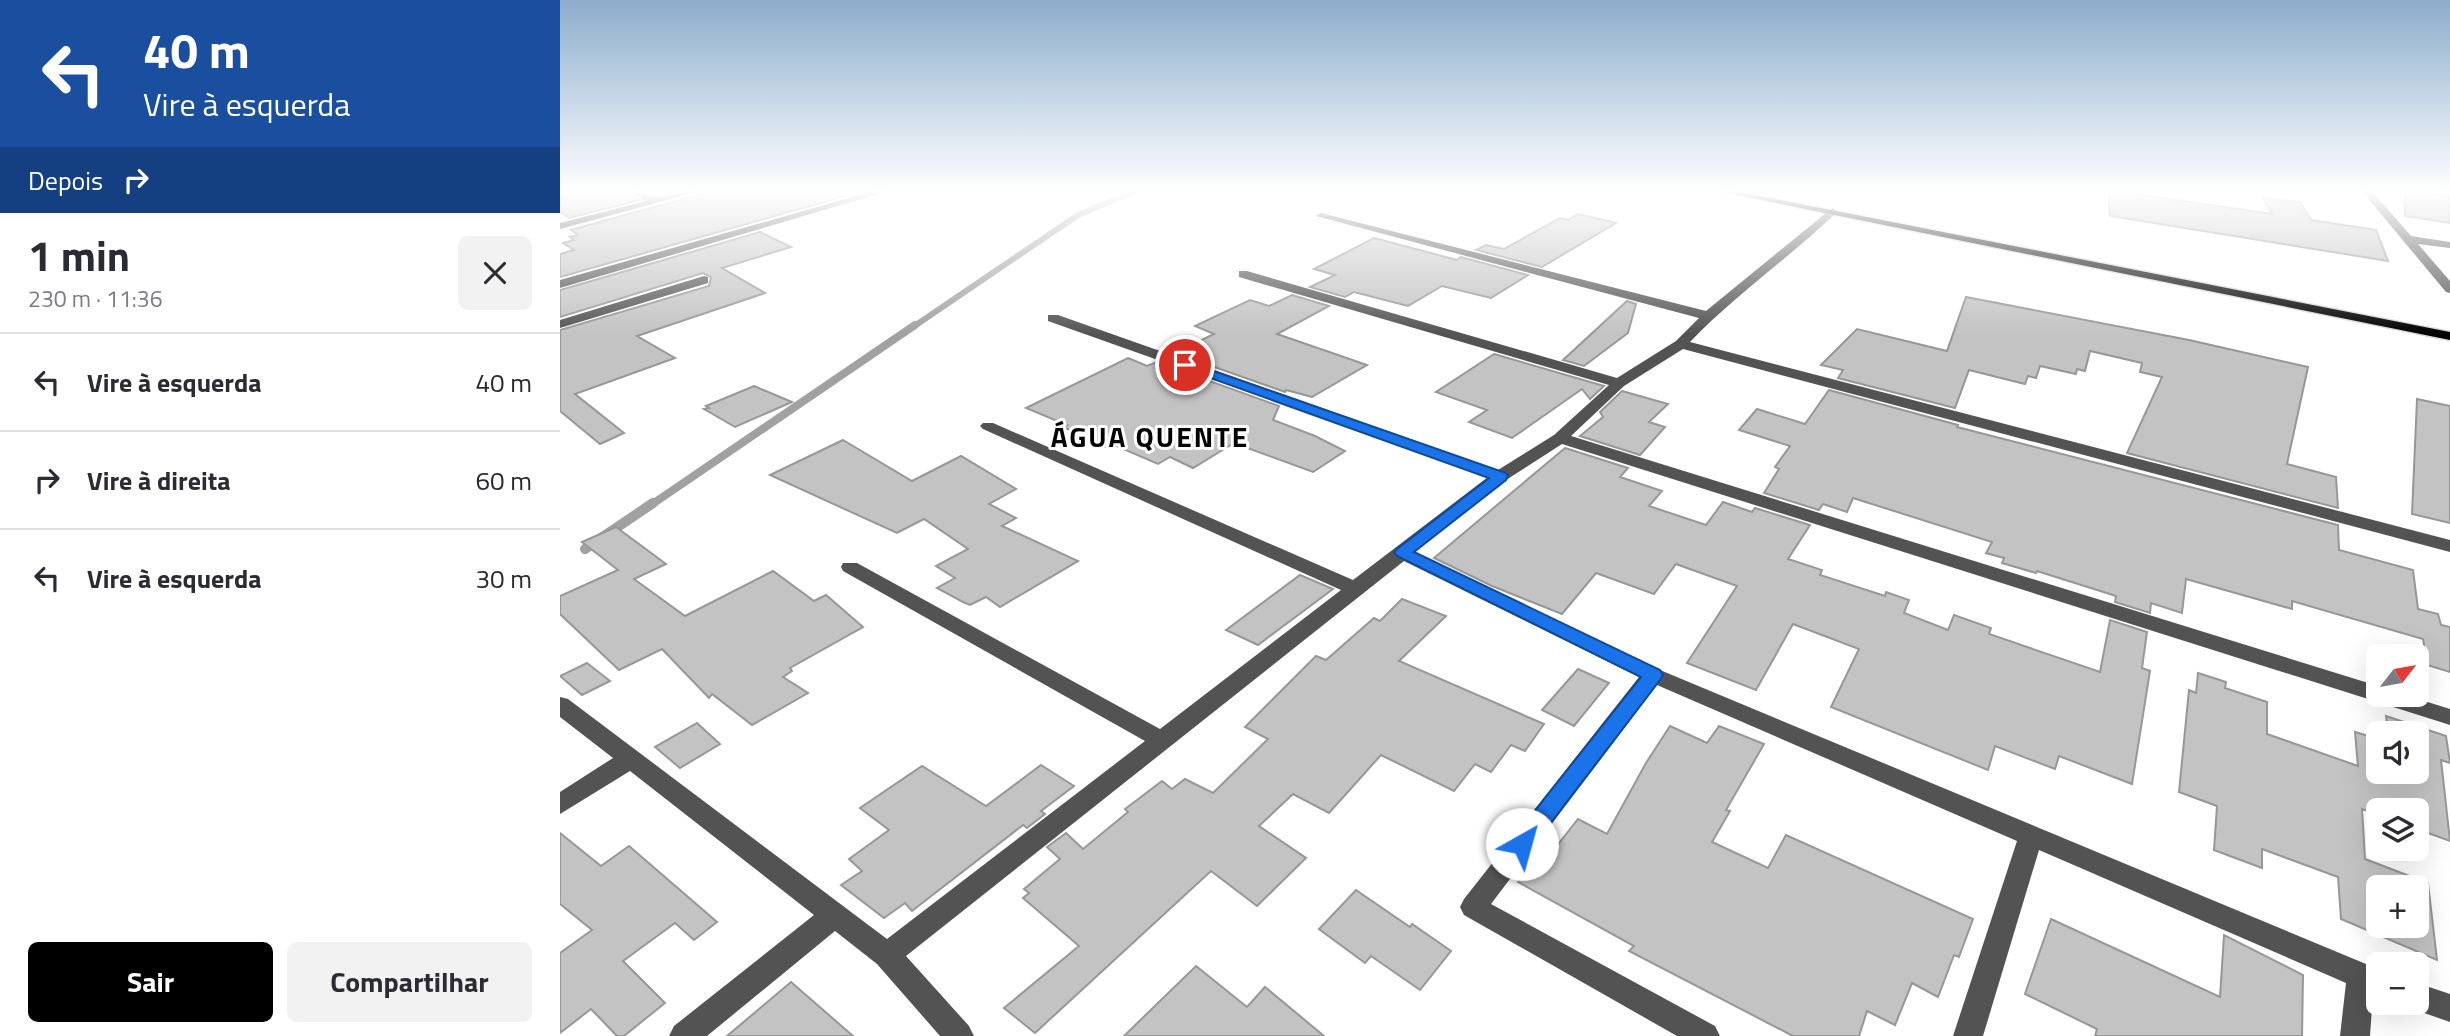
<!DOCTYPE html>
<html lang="pt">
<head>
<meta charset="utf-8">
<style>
  body { margin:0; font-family:"Titillium Web",sans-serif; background:#f2f2f3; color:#2b2b33; height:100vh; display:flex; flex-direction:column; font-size:26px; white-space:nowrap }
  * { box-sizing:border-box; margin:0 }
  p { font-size:23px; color:#7c7c81 }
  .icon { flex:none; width:38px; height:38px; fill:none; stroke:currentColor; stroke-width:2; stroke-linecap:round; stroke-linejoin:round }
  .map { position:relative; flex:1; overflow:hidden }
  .panel { display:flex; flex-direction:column; background:#fff; width:560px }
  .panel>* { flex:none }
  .hud { background:#1a4fa0; color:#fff; overflow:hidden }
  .needle { width:46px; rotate:59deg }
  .fabs { position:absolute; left:1806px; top:644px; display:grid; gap:14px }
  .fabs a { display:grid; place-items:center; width:63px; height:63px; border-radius:10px; background:#fff; box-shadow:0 7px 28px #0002; font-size:35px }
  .pin { position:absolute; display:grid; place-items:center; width:60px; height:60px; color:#fff; margin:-30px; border:4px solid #fff; border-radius:50%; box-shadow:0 2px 7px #0007 }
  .me { position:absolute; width:77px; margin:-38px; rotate:38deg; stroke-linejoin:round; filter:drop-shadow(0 0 5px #0008) }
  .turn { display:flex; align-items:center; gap:24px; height:147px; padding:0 28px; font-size:32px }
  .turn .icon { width:91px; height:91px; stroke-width:2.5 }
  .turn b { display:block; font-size:49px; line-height:60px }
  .then { display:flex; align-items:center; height:66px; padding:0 28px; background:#0003; gap:14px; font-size:26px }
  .round { display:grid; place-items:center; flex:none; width:74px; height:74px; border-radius:10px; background:#f2f2f3 }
  .head { display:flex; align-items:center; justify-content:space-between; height:119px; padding:0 28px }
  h1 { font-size:42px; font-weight:700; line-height:52px }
  .action { display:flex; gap:14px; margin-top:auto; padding:14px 28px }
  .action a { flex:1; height:80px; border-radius:10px; background:#000; color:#fff; font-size:28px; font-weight:700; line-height:80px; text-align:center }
  .action a+a { background:#f2f2f3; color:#2b2b33 }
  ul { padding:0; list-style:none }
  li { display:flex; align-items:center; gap:21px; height:98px; padding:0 28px; border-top:2px solid #e1e1e2 }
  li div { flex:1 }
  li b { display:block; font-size:26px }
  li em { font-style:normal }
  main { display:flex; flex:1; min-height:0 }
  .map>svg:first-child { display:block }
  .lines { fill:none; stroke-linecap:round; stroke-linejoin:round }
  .stream-far2 { stroke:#a1a1a1; stroke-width:6 }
  .stream-far1 { stroke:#a1a1a1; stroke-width:8 }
  .stream { stroke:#a1a1a1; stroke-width:10 }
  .building { fill:#c3c3c3; stroke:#979797; stroke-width:2; fill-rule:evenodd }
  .major-casing { stroke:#dbdbdb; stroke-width:3 }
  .minor { fill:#535353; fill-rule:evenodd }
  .major { fill:#000; fill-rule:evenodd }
  .route { fill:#1a73e8; stroke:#114b97; stroke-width:2 }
  .labels { text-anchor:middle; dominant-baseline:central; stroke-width:6; stroke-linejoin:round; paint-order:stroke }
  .district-label { font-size:28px; font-weight:bold; letter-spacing:2px; fill:#000; stroke:#fff }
</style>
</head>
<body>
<main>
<section class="panel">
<div class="hud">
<div class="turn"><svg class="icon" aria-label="left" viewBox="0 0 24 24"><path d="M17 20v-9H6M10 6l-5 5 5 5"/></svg><div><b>40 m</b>Vire à esquerda</div></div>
<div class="then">Depois<svg class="icon" aria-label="right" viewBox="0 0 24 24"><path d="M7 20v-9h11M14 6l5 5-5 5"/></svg></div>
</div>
<div class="head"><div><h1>1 min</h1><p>230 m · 11:36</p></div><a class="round"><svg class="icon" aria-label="close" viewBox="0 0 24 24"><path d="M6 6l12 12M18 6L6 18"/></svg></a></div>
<ul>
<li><svg class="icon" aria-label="left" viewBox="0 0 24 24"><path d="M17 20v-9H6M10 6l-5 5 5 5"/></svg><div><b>Vire à esquerda</b></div><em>40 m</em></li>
<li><svg class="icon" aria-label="right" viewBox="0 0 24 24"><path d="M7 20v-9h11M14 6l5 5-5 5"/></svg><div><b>Vire à direita</b></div><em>60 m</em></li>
<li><svg class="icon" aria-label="left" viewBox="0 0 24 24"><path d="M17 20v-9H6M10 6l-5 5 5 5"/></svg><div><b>Vire à esquerda</b></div><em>30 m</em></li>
</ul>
<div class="action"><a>Sair</a><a>Compartilhar</a></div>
</section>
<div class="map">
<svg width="1890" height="1036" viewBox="0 0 1890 1036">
  <rect width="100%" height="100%" fill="#fff"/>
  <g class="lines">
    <path class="stream-far2" d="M353,327L518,215L578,190"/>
    <path class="stream-far1" d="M91,505L355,325"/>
    <path class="stream" d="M25,549L93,503"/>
  </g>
  <g class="building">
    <path d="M0,190H65L79,200L9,218L0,212Z"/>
    <path d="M147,190H284L285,196L0,277V254L14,250L3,243L14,240L10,237L18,235L11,230L145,193Z"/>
    <path d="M1548,190L1712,214L1703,198L1740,202L1751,220L1816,230L1828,261L1550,216Z"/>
    <path d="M1845,190L1890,196V223L1845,216Z"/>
    <path d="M1018,214L1056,223L982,267L916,250L926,245L944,249L1000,218L1008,220Z"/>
    <path d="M200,232L231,247L162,268L205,293L77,336L115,358L15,394L64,433L40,444L0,411V330L149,286L151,277L143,273L0,317V290Z"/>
    <path d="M814,238L897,260L901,257L968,275L931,298L882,286L848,306L794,292L785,297L750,287L775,275L754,269Z"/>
    <path d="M732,295L769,306L717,334L807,365L752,397L726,390L725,392L615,353L654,334L635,326L690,300L709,306Z"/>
    <path d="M1406,297L1629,340L1748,367L1727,464L1776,477L1778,508L1567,453L1602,377L1580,372L1582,363L1530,351L1525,371L1517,369L1516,374L1480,366L1476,378L1468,376L1465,384L1409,370L1395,408L1278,378L1283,370L1261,365L1297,329L1387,351Z"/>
    <path d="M1067,301L1076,304L1068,333L1024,366L1003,360Z"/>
    <path d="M934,354L1044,386L1030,399L1022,389L952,438L909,422L927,410L876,392Z"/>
    <path d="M568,358L587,366L597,362L719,406L713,420L755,436L785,451L753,472L674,443L633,468L610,457L598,464L552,444L545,447L503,427L507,425L466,408Z"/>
    <path d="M194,386L232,402L175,427L144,409L149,408L146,406Z"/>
    <path d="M1269,390L1398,425L1397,427L1778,525L1779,550L1853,570L1858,609L1878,614L1881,625L1890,627V672L1867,665L1863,639L1732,601V609L1626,579L1622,613L1591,603L1590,613L1555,602L1556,596L1477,571L1476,573L1442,563L1444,558L1426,553L1432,542L1293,498L1287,512L1263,504L1259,510L1204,493L1219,469L1215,467L1230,446L1179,430L1197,409L1245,424Z"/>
    <path d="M1062,391L1108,404L1089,422L1105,427L1080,455L1020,436L1043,417L1040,412Z"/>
    <path d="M1857,399L1890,406V523L1852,514Z"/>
    <path d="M283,440L352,481L401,456L456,489L429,504L456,518L442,526L518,561L440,607L426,597L410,605L403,602L377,588L395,578L376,566L408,549L364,519L337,533L210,475Z"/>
    <path d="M1005,448L1068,468L1060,477L1102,491L1089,506L1146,525L1163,502L1192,512L1195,508L1250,525L1228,559L1262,570L1260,575L1325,596L1326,592L1349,600L1344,613L1388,630L1394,615L1431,628L1429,634L1540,672L1550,620L1587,632L1582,668L1590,671L1572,784L1499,756L1495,769L1435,746L1428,770L1271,707L1299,649L1233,624L1196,690L1127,663L1177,586L1116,564L1094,594L1036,573L1002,614L932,586L874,558Z"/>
    <path d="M56,527L106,564L74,579L125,616L213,571L254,601L266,595L303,627L230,668L232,671L223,677L248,693L192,725L152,694L149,698L102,649L59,670L0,614V596L58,570L22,542Z"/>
    <path d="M740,575L773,589L698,645L666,630Z"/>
    <path d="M842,599L886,616L839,661L984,724L965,751L951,745L931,772L915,764L894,791L821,755L769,813L733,794L699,826L746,858L697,906L651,871L475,1033L444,1008L519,946L463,898L469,893L464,889L500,859L487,847L506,833L523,849L568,812L565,809L602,781L612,789L625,779L653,793L708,739L685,727L756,656L766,660L814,618L820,621Z"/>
    <path d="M27,663L50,681L22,695L0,676Z"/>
    <path d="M1018,669L1049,683L1014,726L982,710Z"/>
    <path d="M1638,673L1666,682L1665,688L1707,702V734L1798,766L1795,732L1818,739V772H1857V733H1828L1826,716L1886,736L1890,763L1881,760L1890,841L1857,829V810H1818V815L1802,809L1805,859L1868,883L1877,960L1781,919L1778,877L1702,849V868L1654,850L1657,806L1619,792L1629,690L1636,693ZM1818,887H1857V926H1818Z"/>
    <path d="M137,723L160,744L120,768L95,747Z"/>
    <path d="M1110,726L1147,743L1159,726L1204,744L1166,810L1170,811L1152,842L1208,868L1226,835L1413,919L1399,957L1394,955L1378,997L1352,983L1335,1025L1307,1011L1299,1036H1233L1069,951L1074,946L958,882L984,848L992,852L1018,819L1047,834L1086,763Z"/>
    <path d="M481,765L514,786L481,811L485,814L467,828L463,825L352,911L345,903L324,918L281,885L302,871L289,859L329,830L300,808L362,766L426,806Z"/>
    <path d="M0,833L41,866L69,846L157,922L134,940L115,923L63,961L105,1003L64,1036H57L31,1009L0,1033V953L32,930L0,904Z"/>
    <path d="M796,890L850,927L852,924L891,951L860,990L811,956L805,963L759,929Z"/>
    <path d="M1491,919L1660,997L1664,935L1743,975L1742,1036H1535L1537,1029L1465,994Z"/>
    <path d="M636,966L687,1007L705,987L764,1036H564Z"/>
    <path d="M231,982L293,1036H167Z"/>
  </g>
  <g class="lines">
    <defs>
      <path id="major" d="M1152,190H1170L1890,332V340Z"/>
    </defs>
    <use href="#major" class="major-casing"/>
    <g class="minor">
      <path d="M67,190C79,189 89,198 99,197C115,196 128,189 144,190L0,229V223L86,201Z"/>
      <path d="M317,190H332L0,288V280Z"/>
      <path d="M1801,190H1811L1851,236L1890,242V248L1858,244L1890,281V293L1886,292Z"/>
      <path d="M1882,190H1890V193L1883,192Z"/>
      <path d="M1272,208L1277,211L1276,213C1229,258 1175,295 1130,342L1890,540V552L1123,349L1064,386L1011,436L1818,686V695H1845L1890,709V725L1002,444L946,480L855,552L1100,670L1818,969V996L1813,994L1810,1036H1780L1786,983L1479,850L1423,1036H1393L1457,841L1097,685L931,904L1155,1026L1160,1036H1117L904,915L900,907L904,899L1079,677L844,561L346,956L409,1026L414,1036H380L317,964L275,931L147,1036H109L114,1026L254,915L70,771L0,814V792L53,758L0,717V697L8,699L327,939L585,741L283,571L281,567L283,563H297L600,729L781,590L423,429L420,426L423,423H433L793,580L928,477L488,321V315H498L938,470L994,435L1049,385L679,277V271H687L1057,378L1116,341L1139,318L756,216L761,213L1146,311Z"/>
      <path d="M144,276L148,277V283L0,328V320Z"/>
      <path d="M1857,983L1890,994V1022L1847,1007L1845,1003H1857Z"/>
    </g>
    <use href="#major" class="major"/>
  </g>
  <linearGradient id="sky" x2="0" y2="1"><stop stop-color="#8baccc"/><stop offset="0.57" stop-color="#fff"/><stop offset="1" stop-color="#fff" stop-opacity="0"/></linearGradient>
  <rect width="1890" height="335" fill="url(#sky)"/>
  <path class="route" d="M625,361L946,473L948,476L946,480L854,552L1100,670L1103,675L1100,680L970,850L962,853L954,850L951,844L954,837L1081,677L837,556L834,553L837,549L929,478L620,367V362Z"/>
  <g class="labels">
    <g class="district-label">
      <text x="590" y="436">ÁGUA QUENTE</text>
    </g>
  </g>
</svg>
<div class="fabs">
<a><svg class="needle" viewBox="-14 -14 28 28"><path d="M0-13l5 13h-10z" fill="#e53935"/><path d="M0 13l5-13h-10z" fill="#7c7c81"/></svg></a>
<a><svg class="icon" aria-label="sound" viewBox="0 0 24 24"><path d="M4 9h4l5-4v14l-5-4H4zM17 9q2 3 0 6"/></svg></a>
<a><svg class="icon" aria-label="layers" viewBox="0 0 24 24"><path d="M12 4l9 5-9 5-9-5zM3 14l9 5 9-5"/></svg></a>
<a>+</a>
<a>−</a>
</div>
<div class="pin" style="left:625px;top:365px;background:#d93025"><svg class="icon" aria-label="arrive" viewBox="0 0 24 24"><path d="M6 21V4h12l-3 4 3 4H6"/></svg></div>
<svg class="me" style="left:962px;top:844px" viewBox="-20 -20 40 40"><circle r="19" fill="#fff"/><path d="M0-13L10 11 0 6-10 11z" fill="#1a73e8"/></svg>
</div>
</main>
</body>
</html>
